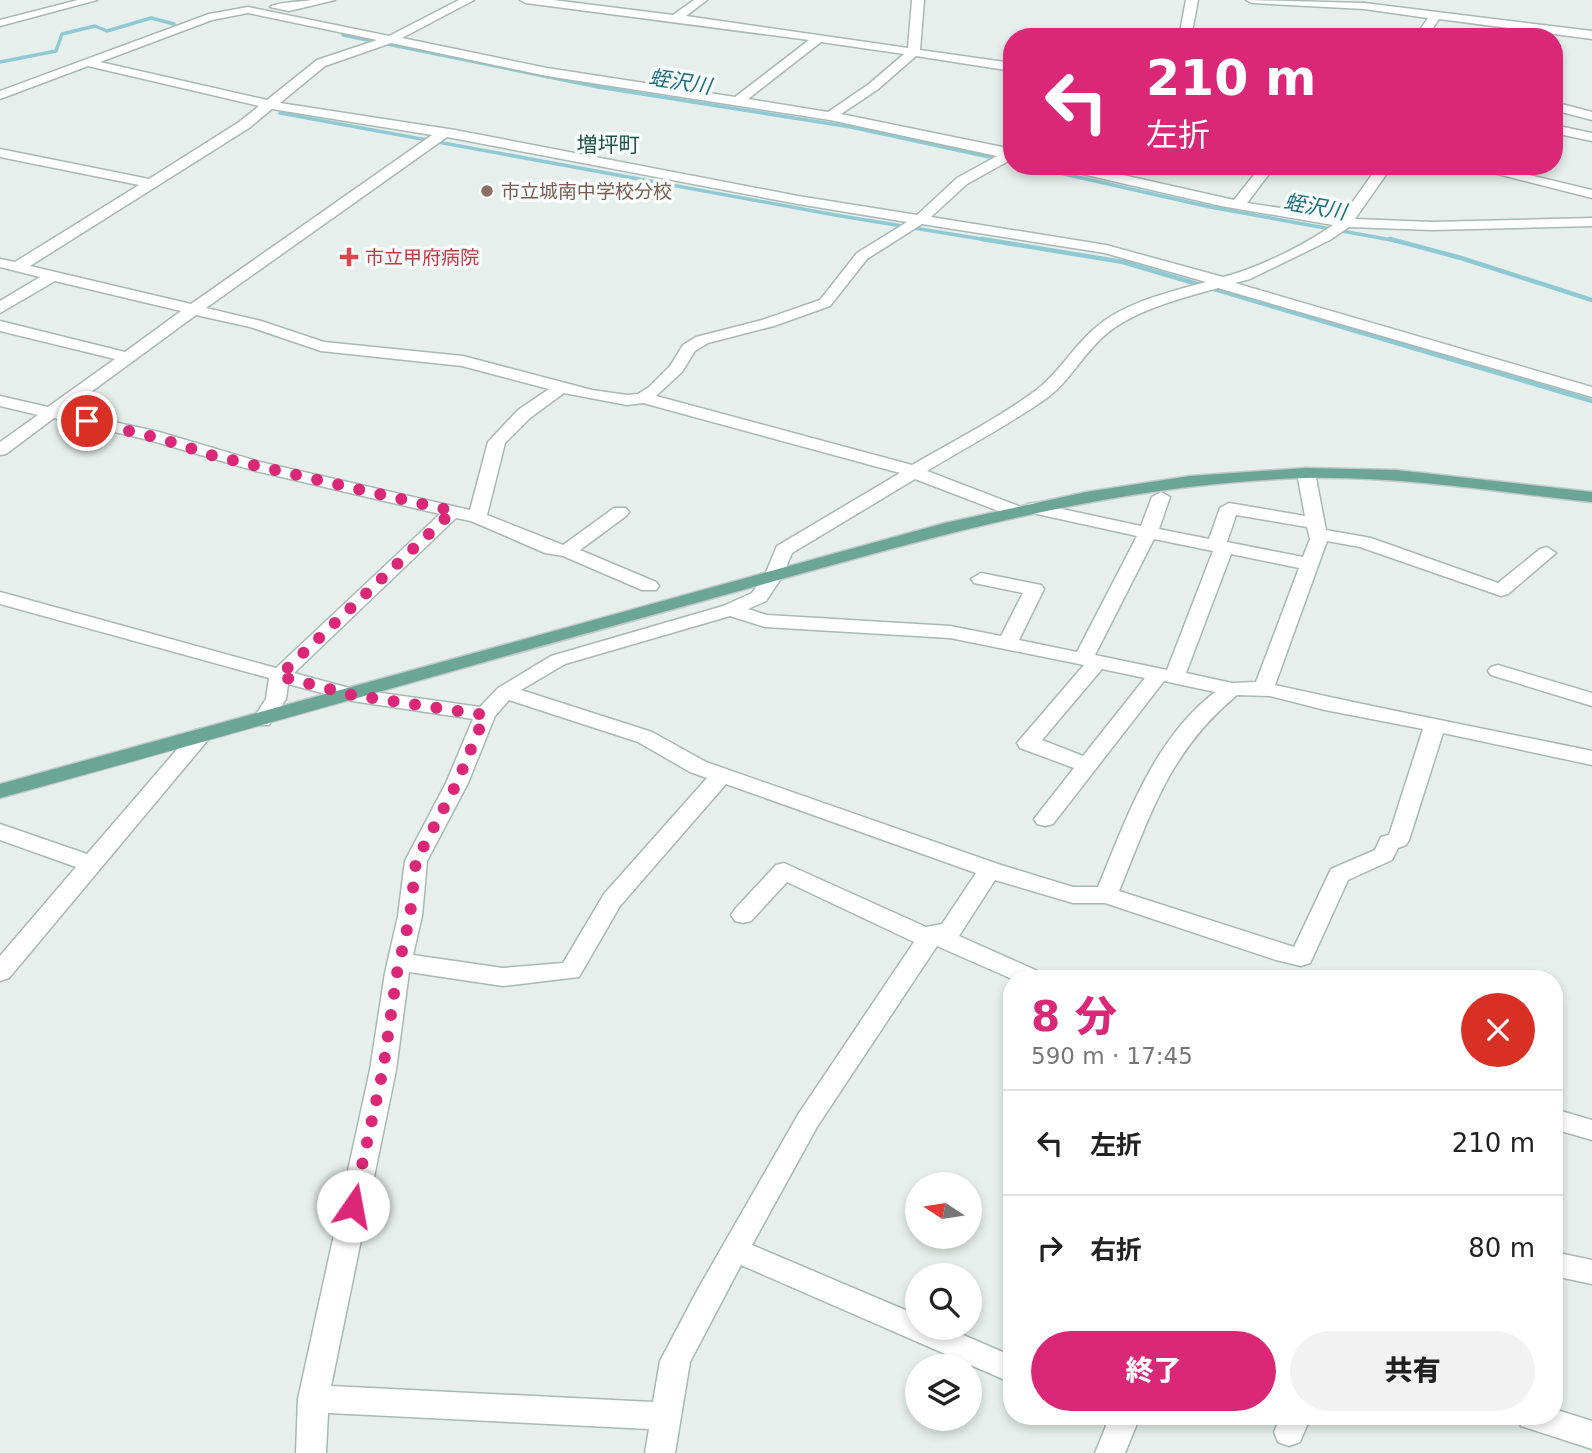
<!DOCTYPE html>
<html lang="ja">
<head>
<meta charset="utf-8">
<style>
  body { margin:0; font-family:"DejaVu Sans","Noto Sans JP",sans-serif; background:#f2f2f2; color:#222; height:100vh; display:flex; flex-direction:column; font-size:26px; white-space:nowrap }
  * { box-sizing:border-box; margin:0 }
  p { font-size:23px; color:#767676 }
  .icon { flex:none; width:38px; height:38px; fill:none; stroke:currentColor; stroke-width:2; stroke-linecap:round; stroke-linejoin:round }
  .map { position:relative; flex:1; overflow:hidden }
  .side { position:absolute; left:1003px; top:970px; width:560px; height:455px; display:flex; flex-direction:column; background:#fff; border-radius:28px; box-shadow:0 4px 10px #0003 }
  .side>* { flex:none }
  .hud { position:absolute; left:1003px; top:28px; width:560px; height:147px; border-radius:28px; box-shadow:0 4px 10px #0003; background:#db2777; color:#fff; overflow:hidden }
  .needle { width:46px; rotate:282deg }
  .fabs { position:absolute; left:905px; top:1172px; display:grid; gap:14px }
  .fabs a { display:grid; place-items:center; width:77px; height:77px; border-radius:50%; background:#fff; box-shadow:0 4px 10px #0003; font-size:35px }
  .pin { position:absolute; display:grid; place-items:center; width:60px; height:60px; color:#fff; margin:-30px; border:4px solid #fff; border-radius:50%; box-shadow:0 2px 7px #0007 }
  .me { position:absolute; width:77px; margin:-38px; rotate:12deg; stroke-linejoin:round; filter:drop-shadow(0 0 5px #0008) }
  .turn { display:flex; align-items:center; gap:24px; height:147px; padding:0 28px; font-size:32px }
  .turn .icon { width:91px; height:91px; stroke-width:2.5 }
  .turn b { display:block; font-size:49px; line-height:60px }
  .round { display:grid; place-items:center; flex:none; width:74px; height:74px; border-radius:37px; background:#f2f2f2 }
  .summary { display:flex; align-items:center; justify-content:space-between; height:119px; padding:0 28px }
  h1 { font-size:42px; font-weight:800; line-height:52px; color:#db2777 }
  .action { display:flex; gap:14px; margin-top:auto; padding:14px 28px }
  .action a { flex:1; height:80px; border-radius:42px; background:#db2777; color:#fff; font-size:28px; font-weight:800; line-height:80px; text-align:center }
  .action a+a { background:#f2f2f2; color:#222 }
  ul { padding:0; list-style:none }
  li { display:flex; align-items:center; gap:21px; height:105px; padding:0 28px; border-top:2px solid #e0e0e0 }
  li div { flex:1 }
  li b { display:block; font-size:26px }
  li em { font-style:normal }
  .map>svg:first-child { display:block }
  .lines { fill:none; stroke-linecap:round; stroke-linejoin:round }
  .stream-far1 { stroke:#8ec9d4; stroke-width:3.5 }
  .stream { stroke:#8ec9d4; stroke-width:4.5 }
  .minor-casing { stroke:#a8b8b2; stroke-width:3 }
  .major-casing { stroke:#c2cac8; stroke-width:3 }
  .minor { fill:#fff; fill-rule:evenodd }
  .major { fill:#6aa596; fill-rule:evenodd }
  .route { stroke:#db2777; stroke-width:12; stroke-dasharray:0 21.6 }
  .education-dot { fill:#8d6e63; stroke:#f7fbf9; stroke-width:2.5 }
  .health-dot { fill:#e0444e; stroke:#f7fbf9; stroke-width:2.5 }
  .labels { text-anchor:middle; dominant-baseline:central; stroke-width:7; stroke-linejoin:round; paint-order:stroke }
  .far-education-label { font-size:19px; fill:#785e54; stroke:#f7fbf9; text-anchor:start }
  .far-health-label { font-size:19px; fill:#be3a42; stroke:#f7fbf9; text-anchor:start }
  .far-water-label { font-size:21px; font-style:italic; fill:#1c6f80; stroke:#f7fbf9 }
  .far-quarter-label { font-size:21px; fill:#1f5548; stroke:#f7fbf9 }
</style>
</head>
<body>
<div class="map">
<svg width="1592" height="1453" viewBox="0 0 1592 1453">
  <rect width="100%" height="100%" fill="#e6efeb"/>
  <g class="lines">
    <g class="stream-far1">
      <path d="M343,35L598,87L851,127L1012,162"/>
      <path d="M0,62L56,51L62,34L95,26L107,31L151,18L174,24"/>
      <path d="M280,113L835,215L993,241"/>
      <path d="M1029,166L1210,207L1397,241"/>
    </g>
    <g class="stream">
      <path d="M982,239L1123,262L1592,401"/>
      <path d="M1390,239L1461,258L1592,300"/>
    </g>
    <defs>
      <g id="minor">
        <path d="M78,0H97L0,26V20Z"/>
        <path d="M312,0H335L289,11L270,7C278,2 301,2 312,0Z"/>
        <path d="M459,0H474L402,38L547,68L735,97L809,40L526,3L520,0H553L673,15L694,0H707L686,16L908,48L912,0H924L920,50L1012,63V71L916,56L877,90L841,114L1012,149V159L967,184L931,217L1106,245L1223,277C1258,268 1303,246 1333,225L1221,206L1065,170L1058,166H1083L1234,200L1261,166H1275L1247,203L1342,217L1378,166H1392L1355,219L1432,222L1592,218V226L1432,230L1349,227L1330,240L1250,279L1235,283L1592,387V397L1218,288C1182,298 1134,310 1105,335C1083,354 1070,381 1047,398C1009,425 966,447 927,471L1021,507L1024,511L1021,515H1009L915,479L792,553L782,577L766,601L748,609L767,615L950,626L1001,636L1023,593L974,583L971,579L981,573L1041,585L1044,589L1019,640L1077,652L1137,536L1028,512L1025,508L1028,504L1034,503L1141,526L1152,497L1161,492L1170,497L1159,529L1209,539L1220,508L1229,503L1305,516L1297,473L1306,468L1315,473L1326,530L1371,538L1498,583L1540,549L1547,547L1556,553L1508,594L1501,596L1360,547L1327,541L1275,685C1381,709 1486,729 1592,751V765L1443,733L1409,840L1406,845L1398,848L1392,860L1348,880L1313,957L1310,963L1301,966L1276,960L1105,903H1073L995,880L959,936L1040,972L1043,978L1012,979L937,946L817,1127L752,1245L917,1315V1328H947L1012,1356V1383L741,1265L690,1362L675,1453H645L649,1429L328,1413L326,1453H296L298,1399L370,1070L385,973L398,916L405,861L446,783L473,719L352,701L288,684L286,699L269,725H255L252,720L266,699L269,678L0,604V592L276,668L440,514L256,471L149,440L54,418L6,454L0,455V442L38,415L0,406V396L48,407L115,359L0,331V321L125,352L181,311L55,281L0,313V301L40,277L0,267V259L15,262L139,185L0,157V149L149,179L239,122L259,106L88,66L0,99V91L209,14L248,7L389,36ZM248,13L377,40L317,60L267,100L100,62L212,20ZM821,42L904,54L869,84L828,112L748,99ZM391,43L547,76L830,120L997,156L957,178L917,215L798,196L455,130L280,103L325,66ZM272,109L432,135L191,304L30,266L249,128ZM447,137L798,204L907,222L857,253L820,300L762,320L696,337L683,345L670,366L649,387L638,394L627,395L592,390L463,356L324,342L261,321L206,308ZM922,224L1105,253L1206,282C1170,292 1122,303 1094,329C1072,348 1059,373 1035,391C997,419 953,441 912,465L656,396L682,372L695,351L708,343L774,326L830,306L867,259ZM196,315L250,327L321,351L462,366L549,389L518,410L488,442L470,510L260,462L159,432L65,411ZM564,393L627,405L643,403L900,473L777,546L764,577L752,593L723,606L551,656L498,688L480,707L353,689L294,673L456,518L471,521L545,553L563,556L642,590H656L659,586L656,582L580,550L626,516L629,512L626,508H614L563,545L487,515L505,443L530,418ZM1236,515L1307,527L1310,539L1303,557L1227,542ZM1154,539L1213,551L1167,670L1095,655ZM1231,554L1299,568L1256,682L1232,683L1186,673ZM730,616L765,627L950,638L1084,665L1017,743L1020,748L1074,768L1034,819L1037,824L1045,826L1053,824L1164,681L1215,692C1153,740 1127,817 1098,887H1073L998,864L706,762L652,732L521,690L565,664ZM1102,669L1145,678L1083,756L1042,740ZM1237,695L1270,696L1325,710L1423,729L1389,835L1381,837L1375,850L1331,869L1294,947L1119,891C1151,813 1170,750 1237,695ZM509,700L638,742L690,772L707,778L604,894L563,963L503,968L413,955L422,916L427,861L468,783L495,716ZM726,784L976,873L942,924L926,927L784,863L776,865L735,909L731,915L735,921L743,923L751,921L787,882L914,942L799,1113L698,1289L660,1361L653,1402L331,1386L396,1070L409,972L503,986L579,977L620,906Z"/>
        <path d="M1186,0H1198L1191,37H1179Z"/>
        <path d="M1246,0L1364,3L1592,31V39L1439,19L1427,37H1415L1428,18L1364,9L1252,3Z"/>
        <path d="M1554,102L1592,112V120L1554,110Z"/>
        <path d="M1554,125L1592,133V141L1554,133Z"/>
        <path d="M1466,166H1491L1592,190V198Z"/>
        <path d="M1498,665L1592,693V706L1491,675L1488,671L1491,667Z"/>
        <path d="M200,729L207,731L211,736L207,741L9,978L0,981V956L76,867L0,840V824L87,854L193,731Z"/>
        <path d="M1554,1109L1592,1120V1140L1554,1129Z"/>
        <path d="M1554,1252L1592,1260V1284L1554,1276Z"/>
        <path d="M1554,1409L1592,1421V1449L1521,1426L1517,1416H1554Z"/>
        <path d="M1101,1416H1138L1139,1419L1125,1453H1095L1106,1426Z"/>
        <path d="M1281,1416H1311L1300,1442L1289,1446L1278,1442L1274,1432Z"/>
      </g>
      <path id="major" d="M1306,468L1396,470L1592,492V502C1497,492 1401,476 1306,478C1110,483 923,540 735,592C490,659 246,731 0,798V784L945,523L1086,492L1190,476Z"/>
    </defs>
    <use href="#minor" class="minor-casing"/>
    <use href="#major" class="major-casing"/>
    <use href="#minor" class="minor"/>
    <use href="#major" class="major"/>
  </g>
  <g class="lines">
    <path class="route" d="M87,421L162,439L214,456L453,511L279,676L352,695L485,715L457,783L416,861L410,916L397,973L383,1070L353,1206"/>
  </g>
  <circle class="education-dot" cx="487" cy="191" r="7"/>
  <path class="health-dot" d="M345.5 246.5h7v7h7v7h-7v7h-7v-7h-7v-7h7z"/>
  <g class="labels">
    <g class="far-education-label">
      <text x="501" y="191">市立城南中学校分校</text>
    </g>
    <g class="far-health-label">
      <text x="365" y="257">市立甲府病院</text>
    </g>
    <g class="far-water-label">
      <text transform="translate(680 82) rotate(9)">蛭沢川</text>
      <text transform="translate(1315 207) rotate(10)">蛭沢川</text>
    </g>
    <g class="far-quarter-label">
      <text x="608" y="145">増坪町</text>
    </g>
  </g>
</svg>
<div class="fabs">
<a><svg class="needle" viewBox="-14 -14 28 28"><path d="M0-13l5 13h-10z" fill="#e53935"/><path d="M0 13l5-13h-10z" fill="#767676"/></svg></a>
<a><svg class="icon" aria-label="search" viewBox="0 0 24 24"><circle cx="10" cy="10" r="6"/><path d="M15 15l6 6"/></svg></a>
<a><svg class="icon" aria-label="layers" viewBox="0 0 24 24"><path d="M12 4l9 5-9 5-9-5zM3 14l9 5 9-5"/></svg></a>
</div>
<div class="pin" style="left:87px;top:421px;background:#d93025"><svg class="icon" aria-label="arrive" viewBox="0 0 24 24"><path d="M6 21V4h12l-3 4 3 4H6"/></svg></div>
<svg class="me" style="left:353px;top:1206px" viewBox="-20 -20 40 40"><circle r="19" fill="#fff"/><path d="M0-13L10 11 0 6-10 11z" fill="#db2777"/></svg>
<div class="hud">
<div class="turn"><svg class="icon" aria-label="left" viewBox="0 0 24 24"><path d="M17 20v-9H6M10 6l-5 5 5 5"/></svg><div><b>210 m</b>左折</div></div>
</div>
<section class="side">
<div class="summary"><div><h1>8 分</h1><p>590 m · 17:45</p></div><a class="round" style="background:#d93025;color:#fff"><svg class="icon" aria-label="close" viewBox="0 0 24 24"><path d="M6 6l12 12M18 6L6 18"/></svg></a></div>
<ul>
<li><svg class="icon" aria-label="left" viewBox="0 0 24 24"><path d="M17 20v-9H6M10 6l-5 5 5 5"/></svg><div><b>左折</b></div><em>210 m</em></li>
<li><svg class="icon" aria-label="right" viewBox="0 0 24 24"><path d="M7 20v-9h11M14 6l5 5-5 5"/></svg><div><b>右折</b></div><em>80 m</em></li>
</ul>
<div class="action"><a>終了</a><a>共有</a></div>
</section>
</div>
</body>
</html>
